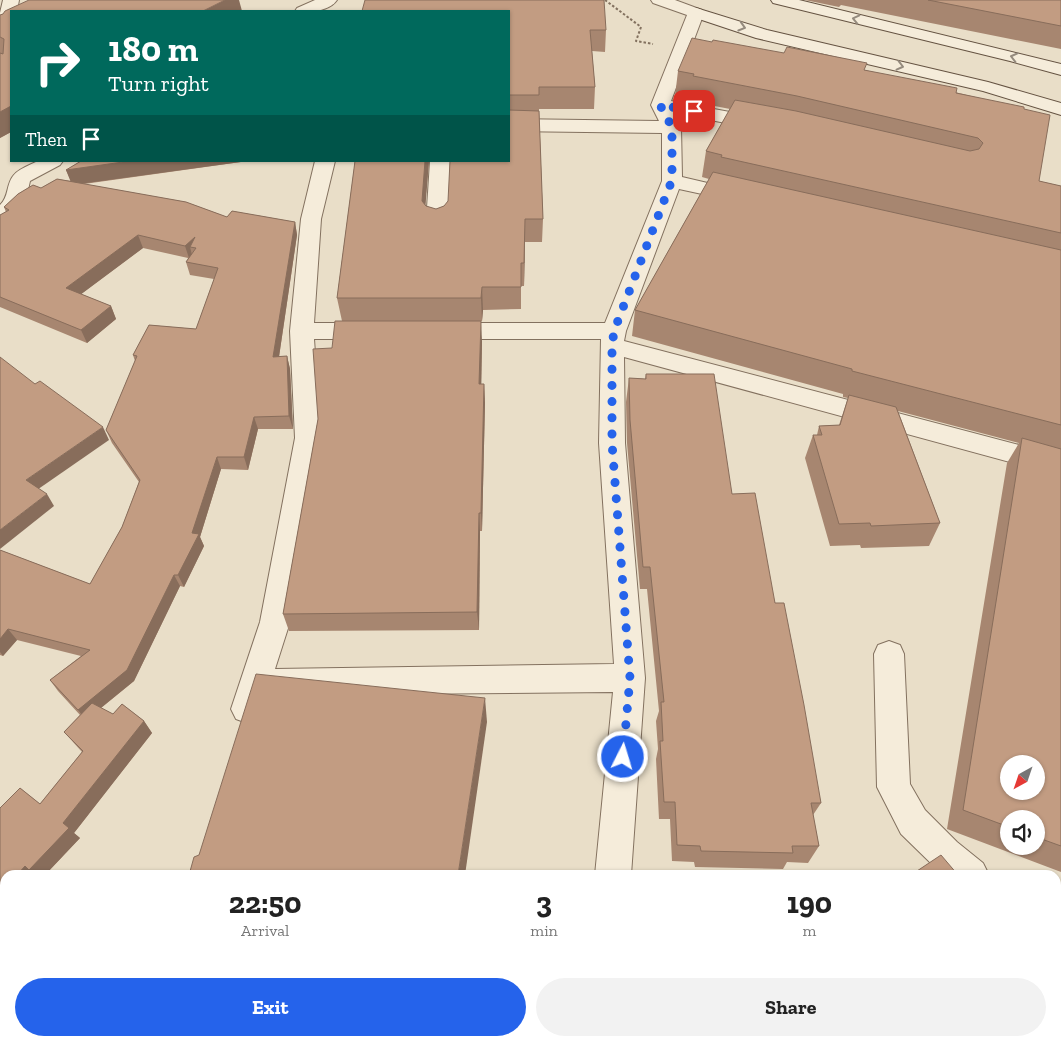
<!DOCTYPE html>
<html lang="en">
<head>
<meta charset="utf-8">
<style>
  body { margin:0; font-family:"Zilla Slab",serif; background:#f2f2f2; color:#222; height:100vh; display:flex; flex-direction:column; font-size:19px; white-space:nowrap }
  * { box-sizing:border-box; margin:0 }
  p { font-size:16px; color:#767676 }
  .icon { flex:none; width:28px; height:28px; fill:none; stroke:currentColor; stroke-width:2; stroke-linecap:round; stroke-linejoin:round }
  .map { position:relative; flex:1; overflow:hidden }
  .panel { position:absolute; left:0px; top:870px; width:1061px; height:176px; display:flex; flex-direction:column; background:#fff; border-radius:15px 15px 0 0; box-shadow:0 1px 4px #0004 }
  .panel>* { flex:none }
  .top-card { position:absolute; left:10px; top:10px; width:500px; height:152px; border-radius:0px; box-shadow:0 1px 4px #0004; background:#00695c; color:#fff; overflow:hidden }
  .needle { width:32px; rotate:220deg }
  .controls { position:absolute; left:1000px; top:755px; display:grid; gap:10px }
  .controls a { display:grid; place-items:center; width:45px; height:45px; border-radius:50%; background:#fff; box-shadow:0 1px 4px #0004; font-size:25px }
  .pin { position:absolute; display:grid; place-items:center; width:42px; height:42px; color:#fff; margin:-21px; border-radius:10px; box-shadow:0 2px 8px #0006 }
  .me { position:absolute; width:55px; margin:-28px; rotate:5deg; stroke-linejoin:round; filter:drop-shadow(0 0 4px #0008) }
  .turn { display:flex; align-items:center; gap:18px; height:105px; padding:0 15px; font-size:22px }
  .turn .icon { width:65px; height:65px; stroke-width:2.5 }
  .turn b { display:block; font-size:35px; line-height:42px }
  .then { display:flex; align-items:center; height:48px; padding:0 15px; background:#0003; gap:10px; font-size:19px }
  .eta { display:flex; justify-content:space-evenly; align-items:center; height:85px; text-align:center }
  .eta b { font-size:30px; font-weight:800; line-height:35px }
  .button { display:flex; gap:10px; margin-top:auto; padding:10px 15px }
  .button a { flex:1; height:58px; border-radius:30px; background:#2563eb; color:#fff; font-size:20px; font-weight:800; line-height:58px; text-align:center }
  .button a+a { background:#f2f2f2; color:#222 }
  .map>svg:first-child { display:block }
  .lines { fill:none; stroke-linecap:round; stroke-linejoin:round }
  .street-casing { stroke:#83715f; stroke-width:2 }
  .secondary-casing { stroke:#655342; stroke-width:2 }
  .path { stroke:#83715f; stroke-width:2; stroke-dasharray:2.5 2; stroke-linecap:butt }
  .street { fill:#f5ecda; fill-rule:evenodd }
  .secondary { fill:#f5ecda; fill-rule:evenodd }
  .wall { fill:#a78670; fill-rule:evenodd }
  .shaded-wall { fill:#886d5b }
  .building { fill:#c29c82; stroke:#886d5b; fill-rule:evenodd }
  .oneway { stroke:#958b7e }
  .route { stroke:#2563eb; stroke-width:9; stroke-dasharray:0 16.2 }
</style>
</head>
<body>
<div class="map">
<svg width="1061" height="1046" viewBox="0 0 1061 1046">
  <rect width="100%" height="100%" fill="#e9dec8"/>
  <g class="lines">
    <defs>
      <g id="street">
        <path d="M3,0H19L17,11H11V32L0,35V13Z"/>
        <path d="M315,0H337C329,12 308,12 295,11L297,8Z"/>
        <path d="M651,0H675L702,10L704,13L671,101L762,118L769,120L771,124L769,128L762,130L674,113L681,127L682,177L746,192L749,196L746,200L739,202L679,189L626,331L624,341L1061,456V476L624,357L625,443L645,678L631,875H595L613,692L279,695L268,691L258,719L247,723L236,719L231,709L260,622L295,438L290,331L301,219L315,161H335L321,219L314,323H371L379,325L383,331L379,337L371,339H314L321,438L290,622L275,669L614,664L599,443L601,339H444L436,337L432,331L436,325L444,323H605L662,181V133L509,131V119L659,121L651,105L687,15L653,3Z"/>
        <path d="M38,161H63L60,165L30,181C26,200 21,217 0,222V205C9,197 6,185 13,176C18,169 30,165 38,161Z"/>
        <path d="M430,161H450L448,224L444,228L437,230L430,228L426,224Z"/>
        <path d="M889,641L900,645L904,654L910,784L925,810L957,842L983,863L989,875H943L901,834L877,787L874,654L878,645Z"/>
        <path d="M1056,927L1061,929V967L1056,965Z"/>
        <rect x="579" y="1041" width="38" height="5"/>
      </g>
      <g id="secondary">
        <path d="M771,0H799L1061,64V75L1010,61L773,3Z"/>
        <path d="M696,8L767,30L988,82L1061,103V115L983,91L756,38L690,16L688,13L690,10Z"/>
      </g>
    </defs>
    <use href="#street" class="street-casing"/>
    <use href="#secondary" class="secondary-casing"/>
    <path class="path" d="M605,0L641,27L636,41L653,44"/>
    <use href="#street" class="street"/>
    <use href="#secondary" class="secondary"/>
  </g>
  <g class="wall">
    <path d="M805,0H1061V49L841,5L839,7Z"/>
    <path d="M11,11V132L0,138V15Z"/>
    <path d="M509,11L606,30L605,52L592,51L595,87L594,109H539L543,219L542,242H525L524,286H521V309L483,310L482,321H342L337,298L355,161H429L425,205L426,206L436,209L444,206L509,161Z"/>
    <path d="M865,70L1024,109L1039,181L1061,186V872L947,829L1007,463L1019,443L898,411L940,523L929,546L861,548L860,545L830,546L805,458L813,435H817L819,426L839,425L848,398L843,397V394L632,336L635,310L709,179L702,177L706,151L730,109L689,101L690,99L675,96L678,71ZM1009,819H1036V846H1009Z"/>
    <path d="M81,161H248L84,184L186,202L227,217L232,211L295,222L297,235L279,357L287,356L290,369L293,429H258L248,470L221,469L200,537L204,546L184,587L180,586L134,681L101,708L113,714L122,704L144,721L152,733L74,833L80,838L45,875H5V911L0,916V808L20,788L40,804L82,752L64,732L80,715L58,691L50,680L81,656L17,640L3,656L0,655V550L90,584L122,527L139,482L112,443L106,430L135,361L133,355L149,325L196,329L214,279L190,275L186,262L188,258L143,248L81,294L111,306L116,319L87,343L0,307V215L6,212L4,207L18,194L33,185L41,188L57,179L71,181L66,170Z"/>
    <path d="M482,341L481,384H484L485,403L482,531H480L479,630L289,631L283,614L318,419Z"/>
    <path d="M646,374L732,494L775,603L821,803L813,815L819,846L808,863L787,862L783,869L695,867L694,862L672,861L670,819H659L656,759L658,749L656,721L659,711L647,589H640L627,443L626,402L629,378L645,379Z"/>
    <path d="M650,1041H991L985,1046H649L648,1045Z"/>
  </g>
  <g class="shaded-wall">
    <path d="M225,0H239L242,11H203Z"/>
    <path d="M11,106V132L0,138V112Z"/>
    <path d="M130,161H248L72,185L66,170Z"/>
    <path d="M425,161H429L424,224L422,201Z"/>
    <path d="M525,219V242L524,286V263Z"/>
    <path d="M295,222L297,235L277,370L273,357Z"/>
    <path d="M138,235L143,248L72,301L66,288Z"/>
    <path d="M195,237L190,247L192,255L189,258L185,246Z"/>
    <path d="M482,287L483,310L482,321L481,298Z"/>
    <path d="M111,306L116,319L87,343L81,330Z"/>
    <path d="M481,321L482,341L481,404L479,384Z"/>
    <path d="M287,356L290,369L293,429L289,416Z"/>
    <path d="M484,384L485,403L482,531L481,513Z"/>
    <path d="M254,417L258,429L248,470L244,457Z"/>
    <path d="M103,427L109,440L34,492L26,480Z"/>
    <path d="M217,457L221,469L200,537L204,546L184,587L178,575Z"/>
    <path d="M47,494L54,506L0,549V530Z"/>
    <path d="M479,513L480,531L479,630L477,612Z"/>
    <path d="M174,575L180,586L134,681L86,720L78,710Z"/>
    <path d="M8,629L17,640L3,656L0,652V639Z"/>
    <path d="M485,698L487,722L465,875H458Z"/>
    <path d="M144,721L152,733L74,833L80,838L45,875H35L29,870L63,823Z"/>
    <path d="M25,866L35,875H17Z"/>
    <path d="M5,888V911L0,916V893Z"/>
    <path d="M409,1041H417V1046H408Z"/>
  </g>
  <g class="building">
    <path d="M29,0H225L203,11H11V106L0,112V53L3,54L4,39L0,37V15L3,14L5,11Z"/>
    <path d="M365,0H604L606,30H590L595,87H539V95H509V11H362Z"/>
    <path d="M928,0H1061V26Z"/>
    <path d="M692,38L712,42L713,40L784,53L787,47L867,63L864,70L957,88L956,93L1024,107V109L1050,115L1039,181L1061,186V233L721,157L722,155L706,151L735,100L796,111L970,151L979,149L983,143L978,138L797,96L693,76L694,74L678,71Z"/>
    <path d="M509,110L539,111L543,219H525L524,263H521V287H482L481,298H337L355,161H425L422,201L426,206L436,209L444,206L448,201L450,161H509Z"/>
    <path d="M81,161H130L66,170Z"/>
    <path d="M713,172L1061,250V425L852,371V369L635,310Z"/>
    <path d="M57,179L186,202L227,217L232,211L295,222L273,357L287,356L289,416L254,417L244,457H217L192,533L199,534L178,575H174L127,670L78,710L50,680L90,650L8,629L0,639V550L90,584L122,527L140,480L106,430L137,356L133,355L149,325L196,329L218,268L186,262L196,248L190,247L195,237L185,246L138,235L66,288L111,306L81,330L0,297V215L9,210L4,207L18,194L33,185L41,188Z"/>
    <path d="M335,321H481L479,384H484L481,513H479L477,612L283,614L318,419L313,349L332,348Z"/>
    <path d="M0,357L35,384L40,381L103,427L26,480L47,494L0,530Z"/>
    <path d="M646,374H714L732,494L755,493L775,603H784L804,705L821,803H811L819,846H792L793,853L701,851L700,846L677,845L675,802H664L660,741H663L661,702H664L650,567H643L630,420L629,378L646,379Z"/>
    <path d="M849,395L896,407L940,523L871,526L870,523L839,524L813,435H822L819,426L840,425Z"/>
    <path d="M1022,438L1061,449V846L1036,837V819H1009V827L963,810ZM1009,764H1036V791H1009Z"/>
    <path d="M256,674L485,698L458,875H189L194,857L199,855Z"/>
    <path d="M92,703L113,714L122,704L144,721L63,823L69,828L29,870L25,866L17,875H5V888L0,893V808L20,788L40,804L83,751L64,732Z"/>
    <path d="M941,855L958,875H911Z"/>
    <path d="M894,871L897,875H887Z"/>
    <path d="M135,1041H409L408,1046H134Z"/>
    <path d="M657,1041H991L985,1046H660Z"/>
  </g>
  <defs><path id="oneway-chevron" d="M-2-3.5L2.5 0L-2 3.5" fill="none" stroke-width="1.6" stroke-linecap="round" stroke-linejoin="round" transform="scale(1.25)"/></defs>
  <g class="oneway">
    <use href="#oneway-chevron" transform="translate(856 19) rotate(-167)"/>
    <use href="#oneway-chevron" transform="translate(742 27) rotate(17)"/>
    <use href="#oneway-chevron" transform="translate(1014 57) rotate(-166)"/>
    <use href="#oneway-chevron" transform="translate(900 66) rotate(14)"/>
  </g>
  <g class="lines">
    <path class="route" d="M623,757L630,678L612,443V346L614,331L672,180V127L660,105L694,111"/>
  </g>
</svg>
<div class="controls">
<a><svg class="needle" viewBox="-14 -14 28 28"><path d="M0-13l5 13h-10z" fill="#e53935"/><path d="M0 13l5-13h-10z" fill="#767676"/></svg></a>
<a><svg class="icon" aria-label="sound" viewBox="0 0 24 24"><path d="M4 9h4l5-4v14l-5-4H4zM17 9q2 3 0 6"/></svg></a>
</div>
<div class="pin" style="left:694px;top:111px;background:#d93025"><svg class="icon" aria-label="arrive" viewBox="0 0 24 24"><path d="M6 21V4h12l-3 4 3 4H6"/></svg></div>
<svg class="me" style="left:623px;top:757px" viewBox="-20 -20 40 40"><circle r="17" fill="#2563eb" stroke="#fff" stroke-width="3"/><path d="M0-11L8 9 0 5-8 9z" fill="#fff"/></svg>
<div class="top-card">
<div class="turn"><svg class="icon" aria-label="right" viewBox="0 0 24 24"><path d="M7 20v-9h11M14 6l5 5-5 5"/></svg><div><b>180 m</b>Turn right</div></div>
<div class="then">Then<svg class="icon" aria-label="arrive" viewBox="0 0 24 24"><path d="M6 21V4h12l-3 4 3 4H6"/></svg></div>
</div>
<section class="panel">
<div class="eta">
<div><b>22:50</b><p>Arrival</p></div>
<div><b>3</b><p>min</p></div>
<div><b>190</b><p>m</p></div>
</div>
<div class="button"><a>Exit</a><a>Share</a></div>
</section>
</div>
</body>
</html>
